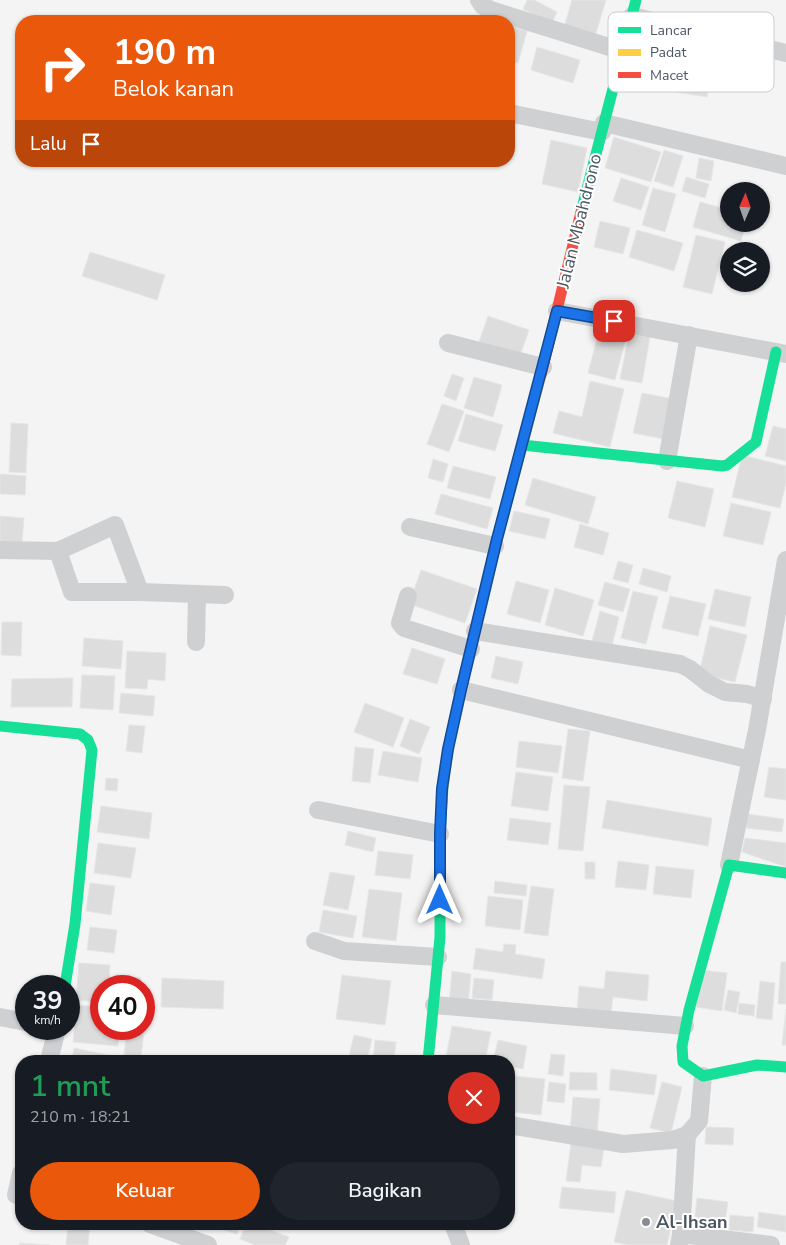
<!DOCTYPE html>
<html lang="id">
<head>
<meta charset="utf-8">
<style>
  body { margin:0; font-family:"Nunito Sans",sans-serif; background:#20242c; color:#f1f3f6; height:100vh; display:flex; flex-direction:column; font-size:19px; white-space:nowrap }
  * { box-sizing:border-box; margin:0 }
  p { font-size:16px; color:#9ea1a6 }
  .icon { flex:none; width:28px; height:28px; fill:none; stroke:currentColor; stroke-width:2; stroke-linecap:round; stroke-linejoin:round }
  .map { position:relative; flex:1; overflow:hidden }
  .details { position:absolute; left:15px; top:1055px; width:500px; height:175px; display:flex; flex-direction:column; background:#171b24; border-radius:20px; box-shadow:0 1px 4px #0004 }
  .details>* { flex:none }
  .guide { position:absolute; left:15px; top:15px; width:500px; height:152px; border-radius:20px; box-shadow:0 1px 4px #0004; background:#ea580c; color:#fff; overflow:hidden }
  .needle { width:32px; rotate:2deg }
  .fabs { position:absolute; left:720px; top:182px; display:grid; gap:10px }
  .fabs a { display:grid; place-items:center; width:50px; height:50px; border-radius:50%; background:#171b24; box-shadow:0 1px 4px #0004; font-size:25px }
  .speed { position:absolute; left:15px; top:975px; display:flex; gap:10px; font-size:25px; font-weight:700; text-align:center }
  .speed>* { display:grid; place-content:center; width:65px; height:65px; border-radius:50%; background:#171b24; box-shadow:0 1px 4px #0004; line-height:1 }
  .speed small { font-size:12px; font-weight:400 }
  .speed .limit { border:8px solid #d22; background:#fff; color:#111 }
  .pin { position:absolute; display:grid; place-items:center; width:42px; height:42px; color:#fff; margin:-21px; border-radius:10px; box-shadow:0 2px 8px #0006 }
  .me { position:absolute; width:55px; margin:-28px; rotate:0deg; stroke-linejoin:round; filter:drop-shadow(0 0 4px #0008) }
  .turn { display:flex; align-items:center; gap:18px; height:105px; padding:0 15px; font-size:22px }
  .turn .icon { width:65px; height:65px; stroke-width:2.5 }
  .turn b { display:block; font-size:35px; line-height:42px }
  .then { display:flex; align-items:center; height:48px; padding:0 15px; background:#0003; gap:10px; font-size:19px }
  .round { display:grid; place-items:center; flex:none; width:52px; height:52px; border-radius:26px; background:#20242c }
  .summary { display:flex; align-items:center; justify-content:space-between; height:85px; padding:0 15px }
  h1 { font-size:30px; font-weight:600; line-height:38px; color:#1e9e55 }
  .cta { display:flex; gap:10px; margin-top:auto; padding:10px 15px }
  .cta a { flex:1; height:58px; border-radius:30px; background:#ea580c; color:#fff; font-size:20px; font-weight:600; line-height:58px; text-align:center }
  .cta a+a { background:#20242c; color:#f1f3f6 }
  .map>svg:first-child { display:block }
  .building { fill:#ddddde; stroke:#e5e6e7 }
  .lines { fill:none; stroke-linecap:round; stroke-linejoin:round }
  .street { stroke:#ced0d2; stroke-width:18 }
  .fast { stroke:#16e098; stroke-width:11 }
  .slow { stroke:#ffcf43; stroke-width:11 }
  .jam { stroke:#f24e42; stroke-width:11 }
  .route-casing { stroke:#114b97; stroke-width:12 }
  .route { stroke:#1a73e8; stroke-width:9 }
  .poi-dot { fill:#868d94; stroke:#fff; stroke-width:2 }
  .labels { text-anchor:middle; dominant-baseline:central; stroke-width:4; stroke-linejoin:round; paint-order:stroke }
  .street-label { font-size:18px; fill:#4a5661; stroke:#fff }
  .poi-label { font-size:18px; font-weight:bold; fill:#4a5661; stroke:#fff; text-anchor:start }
  .key { fill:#fff; stroke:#c9ccd0; stroke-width:1 }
  .key-label { font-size:14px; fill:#4a5661 }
</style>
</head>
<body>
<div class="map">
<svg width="786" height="1245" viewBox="0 0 786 1245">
  <rect width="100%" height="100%" fill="#f4f4f4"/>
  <g class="building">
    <path d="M527,0H534L557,12L552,23L523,9Z"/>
    <path d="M572,0H606L595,36L564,27Z"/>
    <path d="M472,15L493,21H470Z"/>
    <path d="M509,26L527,31L518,63L509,60Z"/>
    <path d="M664,39L715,46L707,97L656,89Z"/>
    <path d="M537,47L580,60L573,83L531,70Z"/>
    <path d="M614,137L661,152L651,182L605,168Z"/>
    <path d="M551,140L587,148L578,192L542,184Z"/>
    <path d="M664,150L683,156L673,187L654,181Z"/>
    <path d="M699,158L714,161L711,181L696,178Z"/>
    <path d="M686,177L709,184L705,198L682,191Z"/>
    <path d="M621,178L649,187L641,210L613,201Z"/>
    <path d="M653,188L676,194L665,232L642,225Z"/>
    <path d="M700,202L729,210V224H746L741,241L693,227Z"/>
    <path d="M600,221L630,228L623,254L594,247Z"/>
    <path d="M637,230L683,243L674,271L629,257Z"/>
    <path d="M696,235L725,242L712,294L683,287Z"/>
    <path d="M90,252L165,275L157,300L82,276Z"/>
    <path d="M488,316L529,330L520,356L479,342Z"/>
    <path d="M599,331L626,338L615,380L588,373Z"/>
    <path d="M629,334L650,337L642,383L620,379Z"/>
    <path d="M452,374L464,378L456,401L444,396Z"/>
    <path d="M474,377L502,385L493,417L464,408Z"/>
    <path d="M590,381L624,389L610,447L553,433L559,411L582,417Z"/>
    <path d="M642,393L673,399L664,439L633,433Z"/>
    <path d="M442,404L464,411L449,452L427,444Z"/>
    <path d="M466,414L503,425L495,451L458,441Z"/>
    <path d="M11,423L28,424L26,473L9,472Z"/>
    <path d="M773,426L786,429V461L765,456Z"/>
    <path d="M742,455L786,466V483L780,508L732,497Z"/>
    <path d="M433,459L448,464L443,482L428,478Z"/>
    <path d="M453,466L496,477L490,499L447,488Z"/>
    <path d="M0,474L26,476L25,495L0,494Z"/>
    <path d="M533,478L596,497L588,524L525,505Z"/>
    <path d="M677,481L714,489L705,527L668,518Z"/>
    <path d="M441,494L493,508L487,529L435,514Z"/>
    <path d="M731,503L771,512L763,545L723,536Z"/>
    <path d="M514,511L550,519L545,539L509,531Z"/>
    <path d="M0,516L24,518L22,543L0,542Z"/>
    <path d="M580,524L609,533L603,555L574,547Z"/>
    <path d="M618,561L633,565L628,583L613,579Z"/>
    <path d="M643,568L671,576L667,592L639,584Z"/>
    <path d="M421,570L477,589L465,623L409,604Z"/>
    <path d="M516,581L549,590L540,623L507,614Z"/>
    <path d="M605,582L630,589L623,612L598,605Z"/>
    <path d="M555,588L594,600L583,636L545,625Z"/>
    <path d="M715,589L751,597L745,627L708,619Z"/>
    <path d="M633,591L658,597L646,644L621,638Z"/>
    <path d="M670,596L706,604L698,636L662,628Z"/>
    <path d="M600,611L619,617L611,650L591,645Z"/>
    <path d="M2,622H22L21,656L1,655Z"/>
    <path d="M710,626L747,635L735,682L699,674Z"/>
    <path d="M84,638L123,641L121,669L82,666Z"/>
    <path d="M412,648L445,659L437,684L403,674Z"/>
    <path d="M127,651L166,653L165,681L148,679L147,689L125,688Z"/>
    <path d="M496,656L523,662L518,684L491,678Z"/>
    <path d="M82,675L115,676L113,710L80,708Z"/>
    <path d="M73,678L72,707H11L12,679Z"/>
    <path d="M121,693L155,696L153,716L119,713Z"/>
    <path d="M365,703L404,718L393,747L354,732Z"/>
    <path d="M410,719L430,727L419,754L400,746Z"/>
    <path d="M129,725L145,726L142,753L126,751Z"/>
    <path d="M568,729L590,731L583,781L562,778Z"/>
    <path d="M519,741L562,746L558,773L516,767Z"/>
    <path d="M355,747L374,749L370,783L352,781Z"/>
    <path d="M383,751L422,758L418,782L378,775Z"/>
    <path d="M769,767L786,769V800L764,797Z"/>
    <path d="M516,772L553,777L548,811L511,806Z"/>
    <path d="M106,778L118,779L117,791L105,790Z"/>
    <path d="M564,785L590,787L583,851L558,849Z"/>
    <path d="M607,800L712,818L708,846L602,828Z"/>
    <path d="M101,806L152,813L149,839L97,832Z"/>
    <path d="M747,814L784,819L782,832L746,828Z"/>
    <path d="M510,818L551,823L548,845L507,840Z"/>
    <path d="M348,831L376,838L373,852L345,845Z"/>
    <path d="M745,838L786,843V867L742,852Z"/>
    <path d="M98,843L136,848L131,878L94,873Z"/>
    <path d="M378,851L413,855L410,879L375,875Z"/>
    <path d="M618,861L649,865L646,890L615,887Z"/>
    <rect x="585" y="862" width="10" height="17"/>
    <path d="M656,866L694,870L691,898L653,894Z"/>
    <path d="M330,872L355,876L348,910L323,905Z"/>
    <path d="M495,881L527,885L526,896L494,893Z"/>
    <path d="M90,883L115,886L111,915L86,911Z"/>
    <path d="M531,886L554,889L548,936L524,933Z"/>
    <path d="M369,889L402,893L396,941L362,937Z"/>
    <path d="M488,896L523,900L520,930L485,926Z"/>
    <path d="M323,910L357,916L353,938L319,932Z"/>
    <path d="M90,927L117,930L114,953L87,950Z"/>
    <path d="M504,944L516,945L515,954L545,959L542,979L473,969L476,948L503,952Z"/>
    <path d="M781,962H786V1004H778Z"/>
    <path d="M79,963L110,965L109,986H101V1002L76,1000Z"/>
    <path d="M701,970L727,973L722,1011L696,1007Z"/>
    <path d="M452,971L471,974L468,1005L449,1003Z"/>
    <path d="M606,971L649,975L647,1001L613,997L611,1013L577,1010L579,986L604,989Z"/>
    <path d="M117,975L141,978L140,986H115Z"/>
    <path d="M342,975L391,981L385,1025L336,1019Z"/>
    <path d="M162,978L224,981L223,1009L161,1007Z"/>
    <path d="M474,978L494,980L492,1000L472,998Z"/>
    <path d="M760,981L775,983L772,1020L756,1018Z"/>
    <path d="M728,990L740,992L736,1013L724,1010Z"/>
    <path d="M739,1003L755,1005L754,1016L738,1014Z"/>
    <path d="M77,1005L101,1007V1029H120L118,1046L73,1042Z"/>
    <path d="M786,1009V1045H782Z"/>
    <path d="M144,1015L146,1016L141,1057L124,1055L127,1029H144Z"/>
    <path d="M452,1026L491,1032L485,1061H472L446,1057Z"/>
    <path d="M354,1035L372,1039L367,1061H348Z"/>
    <path d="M375,1040L396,1042L394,1061H373Z"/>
    <path d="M498,1040L527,1046L523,1069L509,1066V1061H493Z"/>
    <path d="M74,1048L113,1056L112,1061H72Z"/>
    <path d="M551,1054L565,1055L563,1076L548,1074Z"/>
    <path d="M122,1058L139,1061H121Z"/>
    <path d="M611,1069L657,1075L654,1095L609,1090Z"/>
    <path d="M570,1072L597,1073V1090H569Z"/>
    <path d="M513,1076L545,1079L541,1115L510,1112Z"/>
    <path d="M549,1082L566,1084L564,1103L547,1101Z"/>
    <path d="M662,1082L682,1087L671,1133L650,1128Z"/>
    <path d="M573,1097L600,1099L597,1133L570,1131Z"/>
    <path d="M706,1127L734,1128L733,1145L705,1144Z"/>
    <path d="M571,1143L604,1147L601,1167L582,1165L580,1182L566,1181Z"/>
    <path d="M562,1187L616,1192L614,1213L559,1208Z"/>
    <path d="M626,1190L677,1201L667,1245H629L614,1242Z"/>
    <path d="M697,1198L728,1202L725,1221L695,1217Z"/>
    <path d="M759,1212L786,1216V1232L757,1227Z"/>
    <path d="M730,1215L754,1217L753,1232L729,1230Z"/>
    <path d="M68,1224H90L88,1245H66Z"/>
    <path d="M214,1224H240L237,1234L213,1227Z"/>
    <path d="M246,1224H254L289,1237L285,1245H255L240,1239Z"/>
    <path d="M20,1243L50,1245H19Z"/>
  </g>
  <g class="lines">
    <g class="street">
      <path d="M479,0L483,6L491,10L622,51"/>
      <path d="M632,16L786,53"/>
      <path d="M509,113L602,132"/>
      <path d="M604,123L786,166"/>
      <path d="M557,311L786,354"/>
      <path d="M448,343L543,367"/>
      <path d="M667,461L689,335"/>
      <path d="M410,527L495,546"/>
      <path d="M0,550L58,551L115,525L140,592"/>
      <path d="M58,551L72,592H140L225,595"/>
      <path d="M408,596L400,623L404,628L471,649"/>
      <path d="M475,631L680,664L690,669L709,684L725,692L747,694L763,699"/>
      <path d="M196,642L197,594"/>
      <path d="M461,690L751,760"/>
      <path d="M318,810L440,834"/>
      <path d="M729,865L757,730L786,560"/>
      <path d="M315,941L344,951L438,957"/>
      <path d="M434,1005L685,1026"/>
      <path d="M0,1017L26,1022"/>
      <path d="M49,1061L57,1029"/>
      <path d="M509,1125L623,1144L673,1140L687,1135L699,1121L703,1076"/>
      <path d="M16,1195L21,1173"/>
      <path d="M150,1224L208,1245"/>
      <path d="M453,1224L461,1245"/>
      <path d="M681,1234L771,1245"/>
      <path d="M679,1245L681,1234L687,1135"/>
    </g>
    <g class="fast">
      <path d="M582,208L636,0"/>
      <path d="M522,445L722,466L727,465L756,442L776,352"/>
      <path d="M0,726L80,734L88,740L92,750L75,924L65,986"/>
      <path d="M786,873L729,865L689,1010L682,1046L683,1062L703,1076L757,1065L786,1067"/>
      <path d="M428,1061L440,937V834L443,787"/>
    </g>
    <path class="slow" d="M443,787L448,749L461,690L497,539L541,375"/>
    <path class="jam" d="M541,375L582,208"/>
  </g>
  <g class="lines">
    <defs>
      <path id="route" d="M440,900V834L442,789L448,749L461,690L497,539L557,311L614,321"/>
    </defs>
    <use href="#route" class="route-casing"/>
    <use href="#route" class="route"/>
  </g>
  <circle class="poi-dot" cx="646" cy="1222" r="5"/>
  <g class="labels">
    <g class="street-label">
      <text transform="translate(579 221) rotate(-76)">Jalan Mbahdrono</text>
    </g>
    <g class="poi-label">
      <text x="656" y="1222">Al-Ihsan</text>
    </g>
  </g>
  <rect x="608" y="12" width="166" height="80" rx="8" class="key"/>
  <rect x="618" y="27" width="23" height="6" fill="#16e098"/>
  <rect x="618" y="49" width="23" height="7" fill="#ffcf43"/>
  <rect x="618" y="72" width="23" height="6" fill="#f24e42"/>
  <g class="key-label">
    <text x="650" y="35">Lancar</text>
    <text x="650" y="57">Padat</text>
    <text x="650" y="80">Macet</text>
  </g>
</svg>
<div class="fabs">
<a><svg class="needle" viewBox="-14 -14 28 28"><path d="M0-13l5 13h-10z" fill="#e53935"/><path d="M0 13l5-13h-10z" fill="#9ea1a6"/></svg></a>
<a><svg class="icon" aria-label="layers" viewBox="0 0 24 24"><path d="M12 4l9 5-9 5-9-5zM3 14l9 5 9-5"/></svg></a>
</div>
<div class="speed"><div>39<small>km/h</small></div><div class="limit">40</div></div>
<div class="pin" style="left:614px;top:321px;background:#d93025"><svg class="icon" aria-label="arrive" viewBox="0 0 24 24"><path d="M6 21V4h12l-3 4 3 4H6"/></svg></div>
<svg class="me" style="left:440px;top:900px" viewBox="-20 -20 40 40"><path d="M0-17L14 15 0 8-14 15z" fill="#1a73e8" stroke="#fff" stroke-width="4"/></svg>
<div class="guide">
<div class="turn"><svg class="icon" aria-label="right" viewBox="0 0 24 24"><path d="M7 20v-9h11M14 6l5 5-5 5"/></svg><div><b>190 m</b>Belok kanan</div></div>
<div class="then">Lalu<svg class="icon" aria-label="arrive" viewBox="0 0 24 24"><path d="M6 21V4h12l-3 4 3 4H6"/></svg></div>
</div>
<section class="details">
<div class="summary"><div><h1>1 mnt</h1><p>210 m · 18:21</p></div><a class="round" style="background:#d93025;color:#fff"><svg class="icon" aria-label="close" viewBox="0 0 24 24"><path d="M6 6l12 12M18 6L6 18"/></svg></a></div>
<div class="cta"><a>Keluar</a><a>Bagikan</a></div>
</section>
</div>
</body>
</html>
